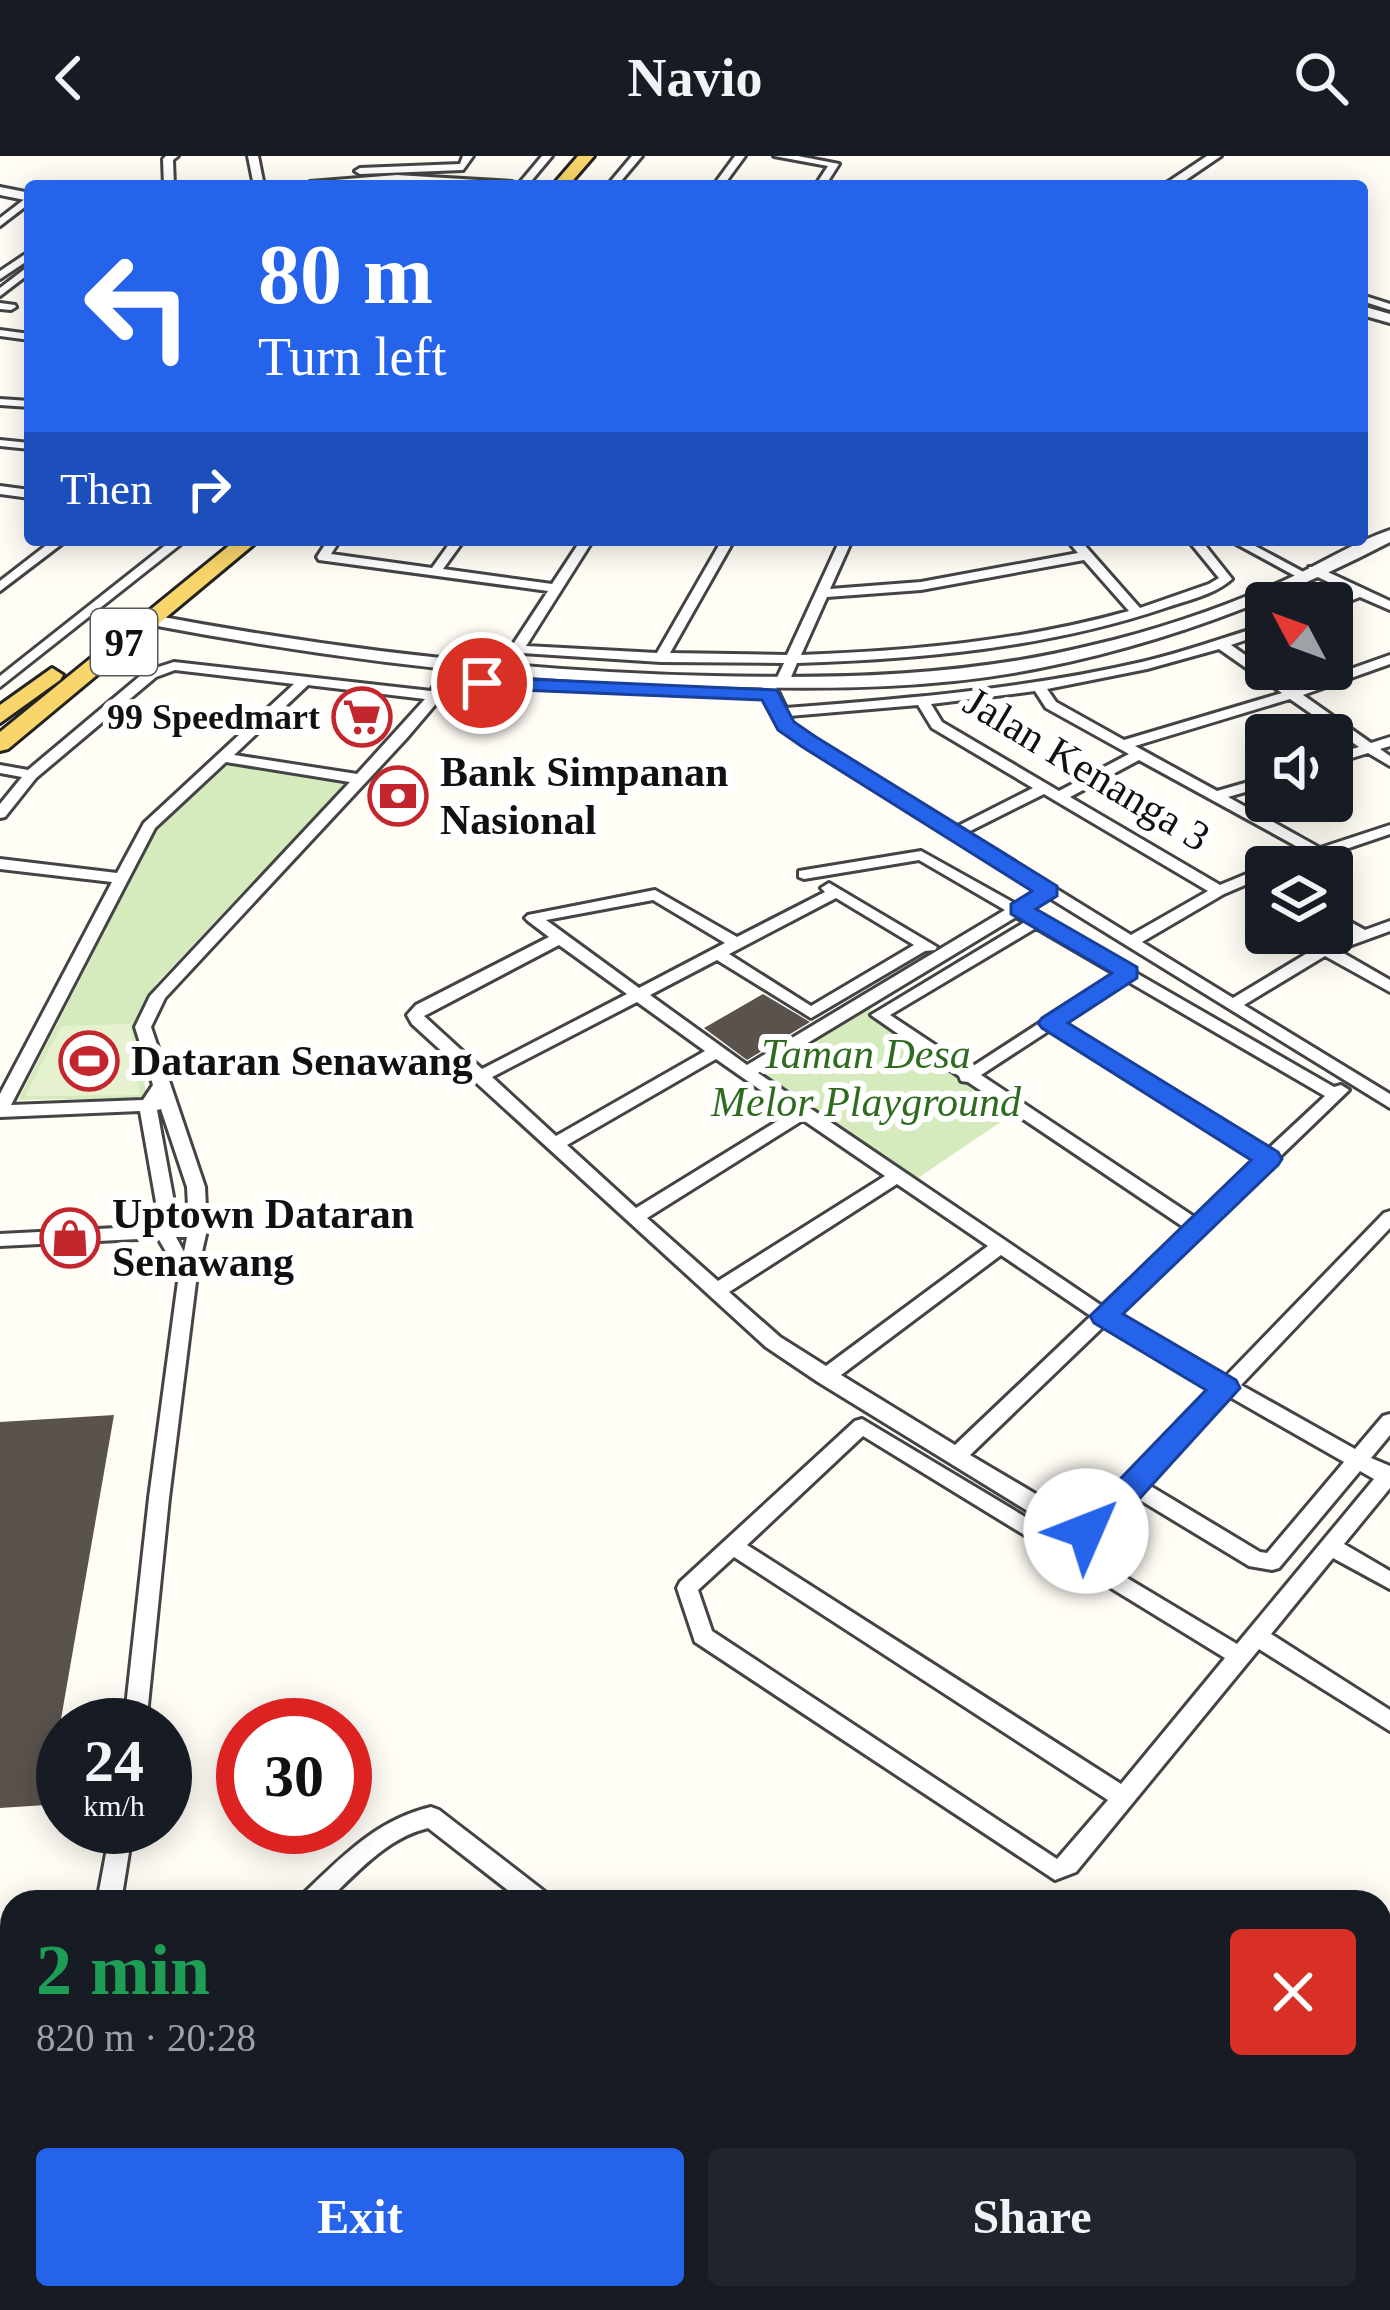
<!DOCTYPE html>
<html lang="en">
<head>
<meta charset="utf-8">
<style>
  body { margin:0; font-family:Georgia,serif; background:#20242c; color:#f1f3f6; height:100vh; display:flex; flex-direction:column; font-size:45px; white-space:nowrap }
  * { box-sizing:border-box; margin:0 }
  p { font-size:39px; color:#9ea1a6 }
  .icon { flex:none; width:66px; height:66px; fill:none; stroke:currentColor; stroke-width:2; stroke-linecap:round; stroke-linejoin:round }
  .map { position:relative; flex:1; overflow:hidden }
  .sheet { position:absolute; left:0px; top:1734px; width:1392px; height:420px; display:flex; flex-direction:column; background:#171b24; border-radius:36px 36px 0 0; box-shadow:0 6px 30px #0003 }
  .sheet>* { flex:none }
  .banner { position:absolute; left:24px; top:24px; width:1344px; height:366px; border-radius:12px; box-shadow:0 6px 30px #0003; background:#2563eb; color:#fff; overflow:hidden }
  .needle { width:78px; rotate:311deg }
  .tools { position:absolute; left:1245px; top:426px; display:grid; gap:24px }
  .tools a { display:grid; place-items:center; width:108px; height:108px; border-radius:12px; background:#171b24; box-shadow:0 6px 30px #0003; font-size:60px }
  .speed { position:absolute; left:36px; top:1542px; display:flex; gap:24px; font-size:60px; font-weight:700; text-align:center }
  .speed>* { display:grid; place-content:center; width:156px; height:156px; border-radius:50%; background:#171b24; box-shadow:0 6px 30px #0003; line-height:1 }
  .speed small { font-size:30px; font-weight:400 }
  .speed .limit { border:18px solid #d22; background:#fff; color:#111 }
  .pin { position:absolute; display:grid; place-items:center; width:102px; height:102px; color:#fff; margin:-51px; border:6px solid #fff; border-radius:50%; box-shadow:0 3px 12px #0007 }
  .me { position:absolute; width:132px; margin:-66px; rotate:46deg; stroke-linejoin:round; filter:drop-shadow(0 0 9px #0008) }
  .turn { display:flex; align-items:center; gap:42px; height:252px; padding:0 36px; font-size:54px }
  .turn .icon { width:156px; height:156px; stroke-width:2.5 }
  .turn b { display:block; font-size:84px; line-height:102px }
  .then { display:flex; align-items:center; height:114px; padding:0 36px; background:#0003; gap:24px; font-size:45px }
  .round { display:grid; place-items:center; flex:none; width:126px; height:126px; border-radius:12px; background:#20242c }
  .head { display:flex; align-items:center; justify-content:space-between; height:204px; padding:0 36px }
  h1 { font-size:72px; font-weight:800; line-height:90px; color:#1e9e55 }
  .cta { display:flex; gap:24px; margin-top:auto; padding:24px 36px }
  .cta a { flex:1; height:138px; border-radius:12px; background:#2563eb; color:#fff; font-size:48px; font-weight:800; line-height:138px; text-align:center }
  .cta a+a { background:#20242c; color:#f1f3f6 }
  header { display:flex; justify-content:space-between; align-items:center; height:156px; padding:0 36px; background:#171b24; font-size:54px; font-weight:800 }
  .map>svg:first-child { display:block }
  .green { fill:#d5ebbd }
  .pitch { fill:#e6f2cf }
  .building { fill:#5a524d }
  .lines { fill:none; stroke-linecap:round; stroke-linejoin:round }
  .minor-casing { stroke:#444; stroke-width:6 }
  .tertiary-casing { stroke:#444; stroke-width:6 }
  .primary-casing { stroke:#222; stroke-width:6 }
  .minor { fill:#fff; fill-rule:evenodd }
  .tertiary { fill:#fff; fill-rule:evenodd }
  .primary { fill:#f9d66b; fill-rule:evenodd }
  .route { fill:#2563eb; stroke:#184099; stroke-width:3 }
  .labels { text-anchor:middle; dominant-baseline:central; stroke-width:12; stroke-linejoin:round; paint-order:stroke }
  .far-poi-label { font-size:36px; font-weight:bold; fill:#111; stroke:#fff; text-anchor:end }
  .shield { fill:#fff; stroke:#585858; stroke-width:3 }
  .shield-label { font-size:39px; font-weight:bold; fill:#111 }
  .street-label { font-size:42px; fill:#111; stroke:#fff }
  .poi-label { font-size:42px; font-weight:bold; fill:#111; stroke:#fff; text-anchor:start }
  .park-label { font-size:42px; font-style:italic; fill:#2f6b1f; stroke:#fff }
</style>
</head>
<body>
<header><svg class="icon" aria-label="back" viewBox="0 0 24 24"><path d="M15 5l-7 7 7 7"/></svg>Navio<svg class="icon" aria-label="search" viewBox="0 0 24 24"><circle cx="10" cy="10" r="6"/><path d="M15 15l6 6"/></svg></header>
<div class="map">
<svg width="1390" height="2154" viewBox="0 0 1390 2154">
  <rect width="100%" height="100%" fill="#fffdf5"/>
  <g class="green">
    <path d="M229,608L347,626L155,829L135,867L147,942L18,944L158,672Z"/>
    <path d="M863,849L1017,955L915,1024L752,916Z"/>
  </g>
  <path class="pitch" d="M130,868L140,939L25,940L61,870Z"/>
  <g class="building">
    <path d="M763,838L810,866L747,904L704,872Z"/>
    <path d="M114,1259L46,1649L0,1652V1266Z"/>
  </g>
  <g class="lines">
    <defs>
      <g id="minor">
        <path d="M166,0H178L173,4L174,30H164L163,3Z"/>
        <path d="M248,0H258L264,30H254Z"/>
        <path d="M463,0H473L463,14L360,18L355,15L360,12L460,8Z"/>
        <path d="M542,0H552L527,30H517Z"/>
        <path d="M632,0H642L621,25L623,30H613L611,25Z"/>
        <path d="M735,0H745L723,30H713Z"/>
        <path d="M774,0H798L839,8L825,30H815L828,10Z"/>
        <path d="M30,39V47L0,70V62Z"/>
        <path d="M30,95V103L0,123V115Z"/>
        <path d="M30,109V117L0,140V132Z"/>
        <path d="M1362,139L1390,148V154L1362,145Z"/>
        <path d="M0,147L15,149L16,151L11,154L0,153Z"/>
        <path d="M0,174L30,178V184L0,180Z"/>
        <path d="M0,243L30,245V251L0,249Z"/>
        <path d="M0,284L30,287V293L0,290Z"/>
        <path d="M0,330L30,334V342L0,338Z"/>
        <path d="M53,384H67L0,435V425Z"/>
        <path d="M172,384H186L0,531V520Z"/>
        <path d="M328,384H340L331,398L432,412L452,384H464L443,413L552,428L581,384H593L526,490L657,497L722,384H734L670,497L787,499L840,384H852L830,433L921,426L1078,397L1067,384H1080L1140,452L1209,428L1219,422L1188,384H1201L1232,423C1214,439 1188,444 1165,452C1046,492 921,503 797,507L789,526L782,530L775,526L784,507L661,506L522,497L515,517L508,521L501,517L510,493L548,435L319,404L317,401ZM1084,404L1129,455C1022,485 912,495 801,499L827,441L921,434Z"/>
        <path d="M1229,384H1244L1309,419L1299,422Z"/>
        <path d="M1309,411H1317L1390,445V454L1360,441L1332,452V447L1327,445L1350,436L1309,417Z"/>
        <path d="M1266,469V477L1231,489L1294,533L1390,499V508L1303,539L1371,587L1390,581V590L1380,593L1390,600V610L1368,597L1332,608V599L1359,591L1290,543L1135,590L1217,635L1266,621V630L1228,641L1320,692L1390,669V678L1293,711H1270L1307,696L1139,604L1070,641L1220,729L1261,712L1268,711L1266,720L1224,738L1142,786L1233,842L1319,790L1351,779L1332,767V756L1365,774L1390,765V775L1338,794L1390,824V836L1325,800L1244,849L1390,938V952L1048,741L1027,754L1044,761L1046,765L1127,812L1135,813L1136,817L1334,931L1341,929L1349,934L1116,1159L1226,1220L1384,1057L1390,1055V1072L1241,1229L1355,1293L1383,1260L1390,1258V1279L1371,1302L1390,1310V1332L1344,1388L1390,1415V1433L1333,1402L1271,1478L1390,1554V1575L1259,1493L1076,1716L1055,1724L695,1486L677,1432L680,1426L855,1265L862,1263L1237,1488L1374,1323L1360,1315L1279,1412L1272,1414L1249,1410L1135,1341C1123,1354 1105,1381 1086,1383C1083,1383 1067,1378 1065,1378L818,1226L766,1191L412,868L407,859L416,849L549,781L528,765L525,762L528,759L655,734L737,781L825,736L821,732L829,727L937,791L935,794L925,795L811,862L717,804L650,839L747,909L1005,754L919,704L804,723L799,721V715L921,695L1016,748L1038,735L803,589L779,569L760,526L762,523H772L786,552C905,543 1025,533 1142,506C1185,496 1225,481 1266,469ZM1219,493L1282,537L1124,584L1056,546L1047,533L1147,513ZM1035,535L1046,552L1129,598L1059,635L942,566L931,548ZM918,549L932,572L1033,632L956,671L813,583L792,567L789,560ZM1044,638L1054,644L1208,735L1131,779L966,677ZM836,742L914,789L811,850L729,798ZM653,744L725,787L639,832L546,764ZM1016,761L1025,766L871,859L959,920L961,925L968,926L1185,1072L1102,1150L758,917ZM1036,772L1115,818L970,912L890,859ZM559,789L627,838L482,913L424,860ZM1127,825L1325,940L1267,994L1062,867ZM637,846L705,895L556,980L492,921ZM1050,874L1257,1004L1196,1062L981,919ZM716,903L792,956L636,1052L567,989ZM803,964L885,1020L718,1125L647,1062ZM897,1028L988,1090L826,1210L780,1181L729,1136ZM1001,1099L1091,1160L955,1289L841,1219ZM1105,1169L1215,1232L1083,1366L970,1299ZM1230,1241L1344,1306L1267,1397L1260,1396L1147,1328ZM863,1280L1225,1502L1121,1628L747,1389ZM734,1401L1108,1644L1057,1703L712,1475L698,1434Z"/>
        <path d="M174,506L431,535L445,509L450,508L457,512L440,543L406,583L165,842L151,871L205,1031L207,1074L197,1118L169,1342L146,1569H124L149,1342L179,1118L158,1082L0,1090V1078L155,1070L156,1046L140,955L0,961V938L112,726L0,713V703L117,717L144,667L294,528L175,514L156,521L36,622L5,661L0,662V648L22,621L0,617V609L28,614L146,515ZM308,529L425,543L357,618L234,599ZM226,606L350,626L150,840L135,871L153,929L143,944L11,949L155,672ZM161,953L187,1031L189,1068L173,1069L174,1046L157,954ZM176,1081H187L184,1096Z"/>
        <path d="M431,1651L439,1654L549,1739L553,1746H523L428,1672C386,1682 357,1717 326,1746H298L302,1739C342,1701 376,1664 431,1651Z"/>
        <path d="M111,1671H133L121,1746H97Z"/>
        <path d="M12,1922V1951L0,1957V1928Z"/>
        <path d="M12,2008V2038L0,2044V2014Z"/>
        <path d="M256,2142H287L281,2154H250Z"/>
        <path d="M452,2142H485L491,2154H458Z"/>
        <path d="M524,2142H556L562,2154H530Z"/>
        <path d="M918,2142H951L958,2154H925Z"/>
        <path d="M1013,2142H1047L1054,2154H1020Z"/>
      </g>
      <g id="tertiary">
        <path d="M1207,0H1221L1177,30H1162Z"/>
        <path d="M397,19L512,26L518,30L397,27L304,30L310,26Z"/>
        <path d="M0,31L30,37V45L0,39Z"/>
        <path d="M1362,150L1390,158V167L1362,159Z"/>
        <path d="M1390,374V386C1280,443 1162,488 1040,512C941,532 840,533 740,531C542,528 347,506 152,469L143,464L152,459C338,494 524,516 713,520C841,523 968,520 1093,489C1158,474 1222,452 1283,425C1319,409 1354,386 1390,374Z"/>
      </g>
      <g id="primary">
        <path d="M578,0H594L568,30H552Z"/>
        <path d="M236,384H259L8,593L0,595V576Z"/>
        <path d="M52,512L63,519L60,524L0,567V549Z"/>
      </g>
    </defs>
    <use href="#minor" class="minor-casing"/>
    <use href="#tertiary" class="tertiary-casing"/>
    <use href="#primary" class="primary-casing"/>
    <use href="#minor" class="minor"/>
    <use href="#tertiary" class="tertiary"/>
    <use href="#primary" class="primary"/>
  </g>
  <path class="route" d="M482,521L777,534L794,566L816,581L1057,730V740L1036,753L1137,811V822L1068,867L1278,996L1282,1003L1278,1009L1123,1158L1236,1224L1240,1232L1111,1374L1086,1387L1075,1383L1070,1375L1206,1234L1094,1167L1090,1160L1251,1004L1042,872L1038,867L1042,862L1112,817L1011,758V748L1032,735L801,590L778,574L762,544L474,532L471,527Z"/>
  <defs>
    <symbol id="supermarket-ring" viewBox="-11 -11 22 22"><circle r="9.5" fill="#fff" stroke="#c4262e" stroke-width="1.5"/><path d="M-6-5.5h2.5l.6 2H6L4.5 2H-2.5L-4.4-4H-6ZM-1.5 3.2a1.3 1.3 0 1 0 .1 0ZM3 3.2a1.3 1.3 0 1 0 .1 0Z" fill="#c4262e"/></symbol>
    <symbol id="bank-ring" viewBox="-11 -11 22 22"><circle r="9.5" fill="#fff" stroke="#c4262e" stroke-width="1.5"/><path d="M-6-4H6V4H-6ZM0-2.3a2.3 2.3 0 1 0 0 4.6a2.3 2.3 0 1 0 0-4.6Z" fill="#c4262e"/></symbol>
    <symbol id="stadium-ring" viewBox="-11 -11 22 22"><circle r="9.5" fill="#fff" stroke="#c4262e" stroke-width="1.5"/><path d="M0-5a6.5 5 0 1 0 0 10a6.5 5 0 1 0 0-10ZM-3.5-1.8h7v3.6h-7Z" fill="#c4262e"/></symbol>
    <symbol id="shop-ring" viewBox="-11 -11 22 22"><circle r="9.5" fill="#fff" stroke="#c4262e" stroke-width="1.5"/><path d="M-5-2.5h2.3a2.7 3.5 0 0 1 5.4 0H5L5.5 6h-11ZM-1.5-2.5h3a1.5 2.3 0 0 0-3 0Z" fill="#c4262e"/></symbol>
  </defs>
  <g fill-rule="evenodd">
    <use href="#supermarket-ring" x="329" y="528" width="66" height="66"/>
    <use href="#bank-ring" x="365" y="607" width="66" height="66"/>
    <use href="#stadium-ring" x="56" y="872" width="66" height="66"/>
    <use href="#shop-ring" x="37" y="1049" width="66" height="66"/>
  </g>
  <g class="labels">
    <g class="far-poi-label">
      <text x="320" y="561">99 Speedmart</text>
    </g>
    <rect class="shield" x="91" y="453" width="66" height="66" rx="9"/>
    <g class="shield-label">
      <text x="124" y="486">97</text>
    </g>
    <g class="street-label">
      <text transform="translate(1087 613) rotate(31)">Jalan Kenanga 3</text>
    </g>
    <g class="poi-label">
      <text x="440" y="616">Bank Simpanan<tspan x="440" dy="48">Nasional</tspan></text>
      <text x="131" y="905">Dataran Senawang</text>
      <text x="112" y="1058">Uptown Dataran<tspan x="112" dy="48">Senawang</tspan></text>
    </g>
    <g class="park-label">
      <text x="866" y="898">Taman Desa<tspan x="866" dy="48">Melor Playground</tspan></text>
    </g>
  </g>
</svg>
<div class="tools">
<a><svg class="needle" viewBox="-14 -14 28 28"><path d="M0-13l5 13h-10z" fill="#e53935"/><path d="M0 13l5-13h-10z" fill="#9ea1a6"/></svg></a>
<a><svg class="icon" aria-label="sound" viewBox="0 0 24 24"><path d="M4 9h4l5-4v14l-5-4H4zM17 9q2 3 0 6"/></svg></a>
<a><svg class="icon" aria-label="layers" viewBox="0 0 24 24"><path d="M12 4l9 5-9 5-9-5zM3 14l9 5 9-5"/></svg></a>
</div>
<div class="speed"><div>24<small>km/h</small></div><div class="limit">30</div></div>
<div class="pin" style="left:482px;top:527px;background:#d93025"><svg class="icon" aria-label="arrive" viewBox="0 0 24 24"><path d="M6 21V4h12l-3 4 3 4H6"/></svg></div>
<svg class="me" style="left:1086px;top:1375px" viewBox="-20 -20 40 40"><circle r="19" fill="#fff"/><path d="M0-13L10 11 0 6-10 11z" fill="#2563eb"/></svg>
<div class="banner">
<div class="turn"><svg class="icon" aria-label="left" viewBox="0 0 24 24"><path d="M17 20v-9H6M10 6l-5 5 5 5"/></svg><div><b>80 m</b>Turn left</div></div>
<div class="then">Then<svg class="icon" aria-label="right" viewBox="0 0 24 24"><path d="M7 20v-9h11M14 6l5 5-5 5"/></svg></div>
</div>
<section class="sheet">
<div class="head"><div><h1>2 min</h1><p>820 m · 20:28</p></div><a class="round" style="background:#d93025;color:#fff"><svg class="icon" aria-label="close" viewBox="0 0 24 24"><path d="M6 6l12 12M18 6L6 18"/></svg></a></div>
<div class="cta"><a>Exit</a><a>Share</a></div>
</section>
</div>
</body>
</html>
